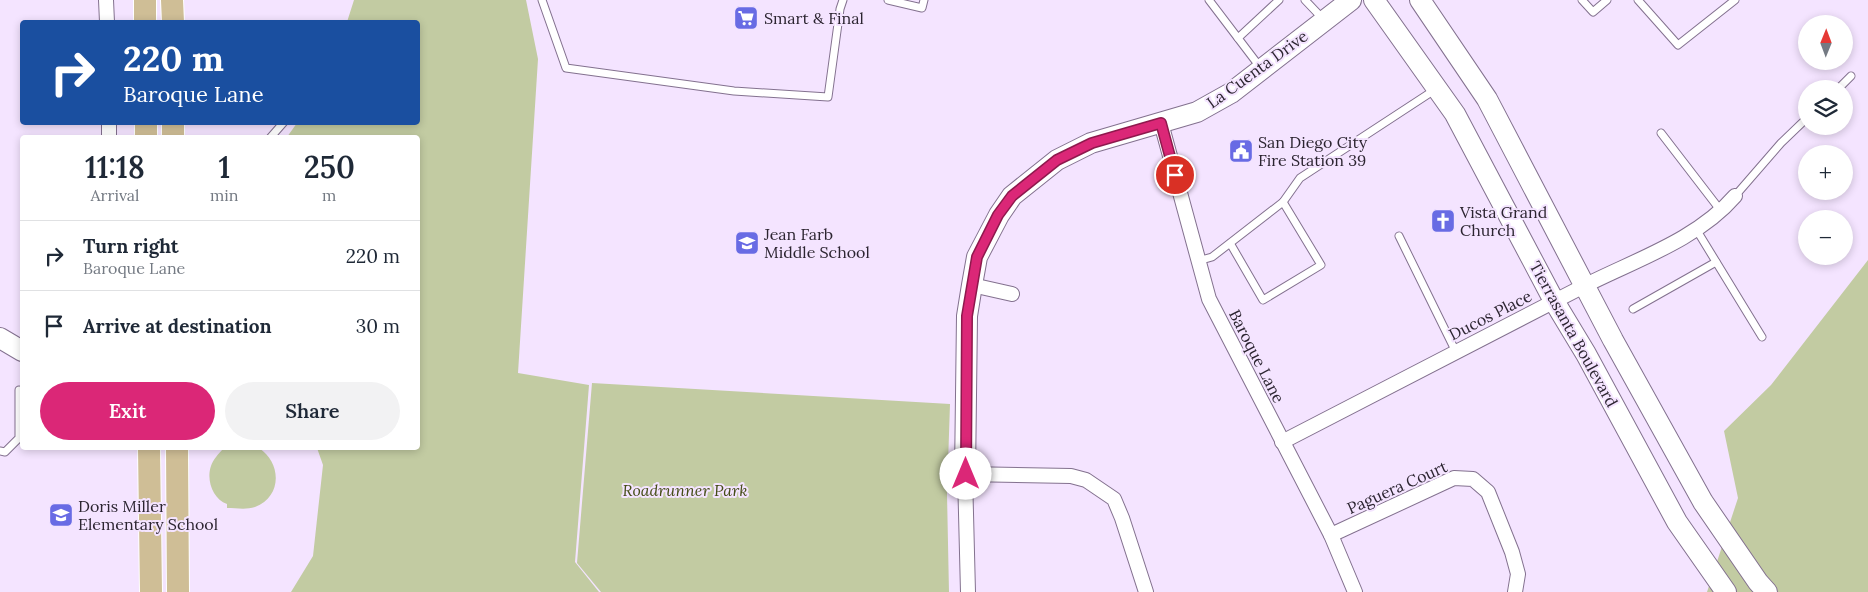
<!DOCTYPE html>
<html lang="en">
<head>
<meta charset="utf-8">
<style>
  body { margin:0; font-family:Lora,serif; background:#f2f2f3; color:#1f2937; height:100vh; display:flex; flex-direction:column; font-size:19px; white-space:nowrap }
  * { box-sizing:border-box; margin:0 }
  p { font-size:16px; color:#747a83 }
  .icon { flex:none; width:28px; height:28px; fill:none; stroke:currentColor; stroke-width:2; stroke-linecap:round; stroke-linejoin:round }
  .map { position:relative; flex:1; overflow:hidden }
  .drawer { position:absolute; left:20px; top:135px; width:400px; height:315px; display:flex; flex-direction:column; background:#fff; border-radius:5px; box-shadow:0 2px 8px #0003 }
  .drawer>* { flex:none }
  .guide { position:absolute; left:20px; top:20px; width:400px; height:105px; border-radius:5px; box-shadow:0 2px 8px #0003; background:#1a4fa0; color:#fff; overflow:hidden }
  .needle { width:32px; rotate:1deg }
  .tools { position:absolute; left:1798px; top:15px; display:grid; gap:10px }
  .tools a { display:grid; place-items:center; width:55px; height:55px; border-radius:50%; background:#fff; box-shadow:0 2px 8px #0003; font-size:25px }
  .pin { position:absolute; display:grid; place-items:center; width:42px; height:42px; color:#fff; margin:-21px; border:2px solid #fff; border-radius:50%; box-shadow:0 1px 5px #0007 }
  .me { position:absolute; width:55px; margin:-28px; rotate:0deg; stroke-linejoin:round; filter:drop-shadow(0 0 4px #0008) }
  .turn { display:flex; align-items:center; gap:18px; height:105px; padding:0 20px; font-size:22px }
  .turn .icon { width:65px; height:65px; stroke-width:2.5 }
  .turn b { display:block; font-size:35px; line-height:42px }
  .eta { display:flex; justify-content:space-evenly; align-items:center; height:85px; text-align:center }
  .eta b { font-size:30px; font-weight:600; line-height:35px }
  .primary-button { display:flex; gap:10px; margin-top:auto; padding:10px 20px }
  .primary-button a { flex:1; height:58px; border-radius:30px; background:#db2777; color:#fff; font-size:20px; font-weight:600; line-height:58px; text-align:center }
  .primary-button a+a { background:#f2f2f3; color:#1f2937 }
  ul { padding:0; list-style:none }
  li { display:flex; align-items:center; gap:15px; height:70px; padding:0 20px; border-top:1px solid #e0e1e3 }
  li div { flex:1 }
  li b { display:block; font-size:19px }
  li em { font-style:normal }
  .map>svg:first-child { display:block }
  .green { fill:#c2cba2 }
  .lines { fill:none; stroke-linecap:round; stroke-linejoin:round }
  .lane-casing { stroke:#83718f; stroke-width:9 }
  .street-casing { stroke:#83718f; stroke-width:16 }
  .secondary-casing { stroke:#83718f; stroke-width:22 }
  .primary-casing { stroke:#fff; stroke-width:24 }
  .lane { stroke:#fff; stroke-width:7 }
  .street { stroke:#fff; stroke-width:14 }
  .secondary { stroke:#fff; stroke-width:20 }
  .primary { stroke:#cfbe96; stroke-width:22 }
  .route-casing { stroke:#8e194d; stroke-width:12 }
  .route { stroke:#db2777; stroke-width:9 }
  .labels { text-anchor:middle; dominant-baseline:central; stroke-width:4; stroke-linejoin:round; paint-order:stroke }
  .poi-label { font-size:16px; fill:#2c2531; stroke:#f4e4ff; text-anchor:start }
  .street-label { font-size:16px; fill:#2c2531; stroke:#f4e4ff }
  .park-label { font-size:16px; font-style:italic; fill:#444c16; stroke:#f4e4ff }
</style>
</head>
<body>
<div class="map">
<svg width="1868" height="592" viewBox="0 0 1868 592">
  <rect width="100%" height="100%" fill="#f4e4ff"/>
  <g class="green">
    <path d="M354,0H526L538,59L518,373L589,385L575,562L599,592H291L313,556L323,465L317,448H418V138L287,137L297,123L418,122V22H347Z"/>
    <path d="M1868,260V592H1707L1738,498L1724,431L1771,385Z"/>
    <path d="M592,383L950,404L947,494L949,592H601L577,563Z"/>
    <path d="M221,448H259C282,463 282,497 255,507C246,510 236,508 227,508V504C213,499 206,480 211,466C213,460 218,454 223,449Z"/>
  </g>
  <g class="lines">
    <defs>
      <g id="lane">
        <path d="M542,0L566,68L734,91L828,97L840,9L843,0"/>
        <path d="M888,0L922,8L924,0"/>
        <path d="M1209,0L1260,67"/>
        <path d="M1305,0L1324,20"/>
        <path d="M1582,0L1593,12L1607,0"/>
        <path d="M1638,0L1678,45L1735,0"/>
        <path d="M1238,38L1279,0"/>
        <path d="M1838,89L1851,76"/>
        <path d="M1661,133L1721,211"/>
        <path d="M270,138L284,122"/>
        <path d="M1735,196L1781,143L1806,119"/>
        <path d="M1283,202L1300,178L1436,89"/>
        <path d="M1696,229L1762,337"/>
        <path d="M1399,236L1456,352"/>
        <path d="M1198,261L1212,257L1283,202L1321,265L1263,300L1230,243"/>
        <path d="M1633,309L1716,262"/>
        <path d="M0,451L5,452L19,438V390"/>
      </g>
      <g id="street">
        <path d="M106,0L107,22"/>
        <path d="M109,122V138"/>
        <path d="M1161,123L1209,299L1331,535L1355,592"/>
        <path d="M972,285L1012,294"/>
        <path d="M1282,442C1382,390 1483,338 1584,286C1635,260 1697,240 1735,196"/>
        <path d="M1331,535L1454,478L1473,479L1488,492L1512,552L1518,574L1515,592"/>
        <path d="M968,592L965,474L1071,476L1086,480L1114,499L1122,518L1146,592"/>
      </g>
      <g id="secondary">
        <path d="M1374,0L1455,114L1554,301L1586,354L1677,522L1726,592"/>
        <path d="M1420,0L1487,99L1613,340L1703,502L1758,582L1767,592"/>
        <path d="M0,338L22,351"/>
        <path d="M965,474L967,316L972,285L977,257L999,215L1012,196L1057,160L1091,143L1197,112L1231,93L1351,0"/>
      </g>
      <g id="primary">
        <path d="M145,0V22"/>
        <path d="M172,0L173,22"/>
        <path d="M146,122V138"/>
        <path d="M173,122V138"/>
        <path d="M149,448L151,592"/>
        <path d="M177,448L178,592"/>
      </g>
    </defs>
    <use href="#lane" class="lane-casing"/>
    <use href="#street" class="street-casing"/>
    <use href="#secondary" class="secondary-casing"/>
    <use href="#primary" class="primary-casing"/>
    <use href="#lane" class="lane"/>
    <use href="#street" class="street"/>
    <use href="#secondary" class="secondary"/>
    <use href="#primary" class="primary"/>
  </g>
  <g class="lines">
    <defs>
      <path id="route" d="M966,474L967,316L977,257L998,215L1012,196L1057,160L1092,143L1161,123L1175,175"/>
    </defs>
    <use href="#route" class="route-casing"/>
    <use href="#route" class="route"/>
  </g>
  <defs>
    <symbol id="supermarket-square" viewBox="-11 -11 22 22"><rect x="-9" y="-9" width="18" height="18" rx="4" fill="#686be4" stroke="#f4e4ff"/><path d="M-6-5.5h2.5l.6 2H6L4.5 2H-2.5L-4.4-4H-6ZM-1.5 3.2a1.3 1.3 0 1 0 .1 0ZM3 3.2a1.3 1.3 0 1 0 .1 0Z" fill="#fff"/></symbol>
    <symbol id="civic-square" viewBox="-11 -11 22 22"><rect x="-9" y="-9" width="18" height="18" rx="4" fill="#686be4" stroke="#f4e4ff"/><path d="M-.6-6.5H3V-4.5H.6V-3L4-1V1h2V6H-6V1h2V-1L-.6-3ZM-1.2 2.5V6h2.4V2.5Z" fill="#fff"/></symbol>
    <symbol id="church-square" viewBox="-11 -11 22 22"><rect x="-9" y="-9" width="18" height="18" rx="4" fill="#686be4" stroke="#f4e4ff"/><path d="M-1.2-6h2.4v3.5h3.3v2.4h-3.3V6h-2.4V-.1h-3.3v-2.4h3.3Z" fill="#fff"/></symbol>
    <symbol id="school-square" viewBox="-11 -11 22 22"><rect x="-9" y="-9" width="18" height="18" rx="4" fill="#686be4" stroke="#f4e4ff"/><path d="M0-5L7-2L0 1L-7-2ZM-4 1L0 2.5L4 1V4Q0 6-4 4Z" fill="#fff"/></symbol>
  </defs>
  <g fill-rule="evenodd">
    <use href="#supermarket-square" x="732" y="4" width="28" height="28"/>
    <use href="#civic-square" x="1227" y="137" width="28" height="28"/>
    <use href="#church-square" x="1429" y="207" width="28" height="28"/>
    <use href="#school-square" x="733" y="229" width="28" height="28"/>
    <use href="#school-square" x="47" y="501" width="28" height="28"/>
  </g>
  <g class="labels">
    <g class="poi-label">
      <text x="764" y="18">Smart &amp; Final</text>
      <text x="1258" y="142">San Diego City<tspan x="1258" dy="18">Fire Station 39</tspan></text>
      <text x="1460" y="212">Vista Grand<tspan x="1460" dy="18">Church</tspan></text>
      <text x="764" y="234">Jean Farb<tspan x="764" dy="18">Middle School</tspan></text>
      <text x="78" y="506">Doris Miller<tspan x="78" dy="18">Elementary School</tspan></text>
    </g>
    <g class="street-label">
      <text transform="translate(1257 69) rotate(-36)">La Cuenta Drive</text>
      <text transform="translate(1490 315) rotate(-27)">Ducos Place</text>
      <text transform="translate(1574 334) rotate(61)">Tierrasanta Boulevard</text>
      <text transform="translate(1257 356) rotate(63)">Baroque Lane</text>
      <text transform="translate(1397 487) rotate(-24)">Paguera Court</text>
    </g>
    <g class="park-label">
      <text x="685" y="490">Roadrunner Park</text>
    </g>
  </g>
</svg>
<div class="tools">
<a><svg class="needle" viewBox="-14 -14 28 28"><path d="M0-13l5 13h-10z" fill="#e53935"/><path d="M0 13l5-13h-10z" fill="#747a83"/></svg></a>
<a><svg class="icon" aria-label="layers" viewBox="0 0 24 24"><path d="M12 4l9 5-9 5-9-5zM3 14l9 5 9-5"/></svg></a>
<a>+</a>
<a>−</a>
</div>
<div class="pin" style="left:1175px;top:175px;background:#d93025"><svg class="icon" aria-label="arrive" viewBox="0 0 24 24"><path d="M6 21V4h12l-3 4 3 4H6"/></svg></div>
<svg class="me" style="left:966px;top:474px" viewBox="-20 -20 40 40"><circle r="19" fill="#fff"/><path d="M0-13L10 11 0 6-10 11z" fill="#db2777"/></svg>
<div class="guide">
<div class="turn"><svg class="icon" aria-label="right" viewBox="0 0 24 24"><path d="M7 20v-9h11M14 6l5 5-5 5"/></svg><div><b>220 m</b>Baroque Lane</div></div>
</div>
<section class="drawer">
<div class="eta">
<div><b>11:18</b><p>Arrival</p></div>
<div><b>1</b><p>min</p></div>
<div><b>250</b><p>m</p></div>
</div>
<ul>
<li><svg class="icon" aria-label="right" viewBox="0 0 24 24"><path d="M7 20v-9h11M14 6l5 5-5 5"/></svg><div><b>Turn right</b><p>Baroque Lane</p></div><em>220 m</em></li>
<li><svg class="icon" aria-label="arrive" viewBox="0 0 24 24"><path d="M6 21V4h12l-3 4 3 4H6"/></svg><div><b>Arrive at destination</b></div><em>30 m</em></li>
</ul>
<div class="primary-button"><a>Exit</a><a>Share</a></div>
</section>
</div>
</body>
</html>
